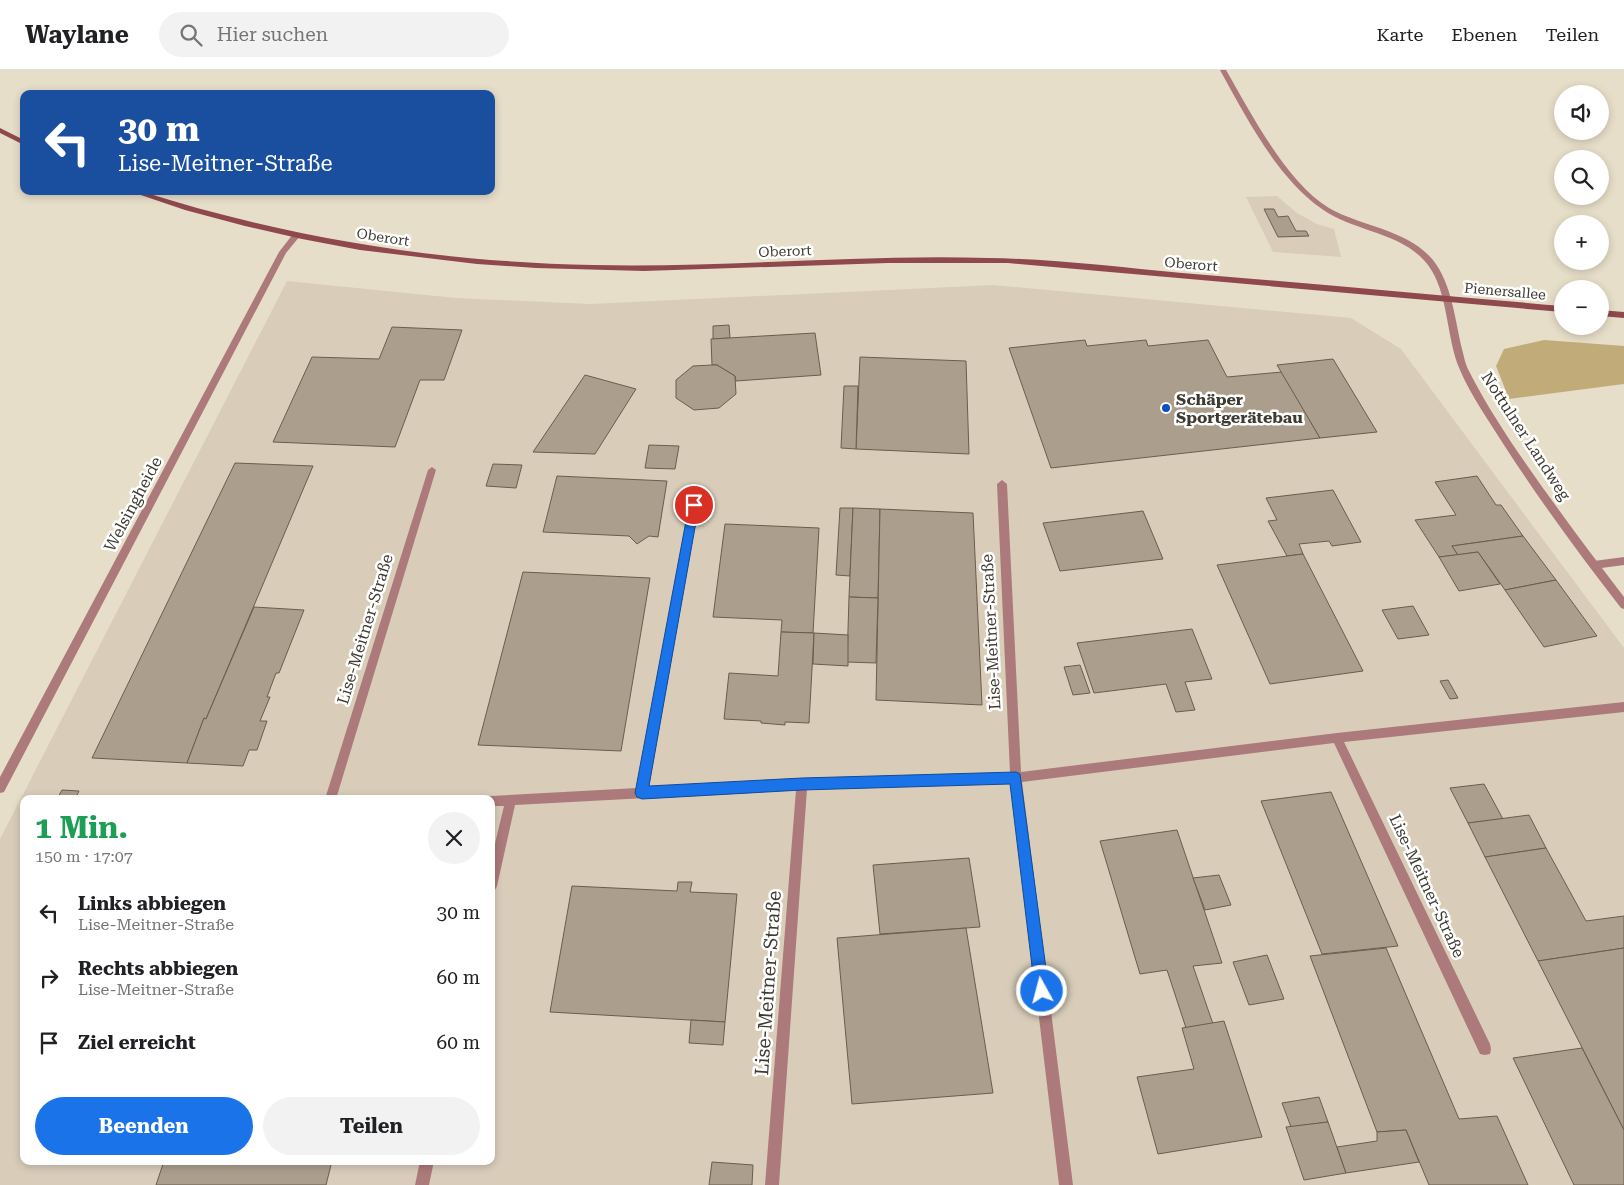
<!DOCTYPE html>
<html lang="de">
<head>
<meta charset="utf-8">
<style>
  body { margin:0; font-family:"Roboto Serif",serif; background:#f2f2f2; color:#202124; height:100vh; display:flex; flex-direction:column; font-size:19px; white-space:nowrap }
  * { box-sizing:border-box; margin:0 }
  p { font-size:16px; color:#757577 }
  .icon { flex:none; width:28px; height:28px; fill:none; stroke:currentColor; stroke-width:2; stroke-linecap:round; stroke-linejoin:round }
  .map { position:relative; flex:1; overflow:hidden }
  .drawer { position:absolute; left:20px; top:725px; width:475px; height:370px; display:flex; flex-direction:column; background:#fff; border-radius:10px; box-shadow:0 2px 8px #0003 }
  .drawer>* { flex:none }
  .guide { position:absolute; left:20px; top:20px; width:475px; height:105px; border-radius:10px; box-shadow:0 2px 8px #0003; background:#1a4fa0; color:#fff; overflow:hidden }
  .buttons { position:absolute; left:1554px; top:15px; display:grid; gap:10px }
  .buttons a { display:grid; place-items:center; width:55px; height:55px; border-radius:50%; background:#fff; box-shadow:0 2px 8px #0003; font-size:25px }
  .pin { position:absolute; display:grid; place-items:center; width:42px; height:42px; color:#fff; margin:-21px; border:2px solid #fff; border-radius:50%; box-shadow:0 1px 5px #0007 }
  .me { position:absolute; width:55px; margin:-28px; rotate:353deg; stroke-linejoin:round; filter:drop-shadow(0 0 4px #0008) }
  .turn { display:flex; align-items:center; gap:18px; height:105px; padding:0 15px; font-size:22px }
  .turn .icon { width:65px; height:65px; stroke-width:2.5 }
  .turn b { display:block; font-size:35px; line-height:42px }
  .round { display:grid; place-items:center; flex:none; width:52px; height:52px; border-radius:26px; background:#f2f2f2 }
  .headline { display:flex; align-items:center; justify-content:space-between; height:85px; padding:0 15px }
  h1 { font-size:30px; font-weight:700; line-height:38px; color:#1e9e55 }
  .primary-button { display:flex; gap:10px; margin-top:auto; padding:10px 15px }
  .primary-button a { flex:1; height:58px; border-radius:30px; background:#1a73e8; color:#fff; font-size:20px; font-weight:700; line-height:58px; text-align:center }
  .primary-button a+a { background:#f2f2f2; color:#202124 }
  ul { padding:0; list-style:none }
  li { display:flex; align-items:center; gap:15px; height:65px; padding:0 15px }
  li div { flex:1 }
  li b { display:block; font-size:19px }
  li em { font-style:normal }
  header { display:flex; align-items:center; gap:30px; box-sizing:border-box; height:70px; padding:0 25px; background:#fff; border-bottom:1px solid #e0e0e0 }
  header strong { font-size:24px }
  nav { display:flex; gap:28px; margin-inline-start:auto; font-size:18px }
  .search { width:350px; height:45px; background:#f2f2f2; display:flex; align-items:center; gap:12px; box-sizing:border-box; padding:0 18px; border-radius:28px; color:#757577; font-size:19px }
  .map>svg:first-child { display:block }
  .industrial { fill:#d9cdba; fill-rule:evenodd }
  .green { fill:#c1ac79 }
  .building { fill:#ac9e8c; stroke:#6a5d4d }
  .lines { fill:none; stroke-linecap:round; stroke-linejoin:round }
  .service { fill:#ac7a7b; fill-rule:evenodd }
  .minor { fill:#ac7a7b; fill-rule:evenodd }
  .secondary { fill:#8f484d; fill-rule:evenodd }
  .route { fill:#1a73e8; stroke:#114b97 }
  .poi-dot { fill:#0853bd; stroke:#fff; stroke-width:2 }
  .labels { text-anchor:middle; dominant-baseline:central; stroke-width:5; stroke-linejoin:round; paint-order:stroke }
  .far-street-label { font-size:14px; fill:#3d3a31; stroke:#fff }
  .poi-label { font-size:16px; font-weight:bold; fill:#3d3a31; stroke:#fff; text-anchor:start }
  .street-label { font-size:16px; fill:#3d3a31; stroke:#fff }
  .near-street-label { font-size:19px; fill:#3d3a31; stroke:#fff }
</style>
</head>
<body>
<header>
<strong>Waylane</strong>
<div class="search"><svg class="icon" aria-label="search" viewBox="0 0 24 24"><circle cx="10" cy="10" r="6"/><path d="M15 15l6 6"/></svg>Hier suchen</div>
<nav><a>Karte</a><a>Ebenen</a><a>Teilen</a></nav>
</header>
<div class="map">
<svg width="1624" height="1115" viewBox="0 0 1624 1115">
  <rect width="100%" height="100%" fill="#e7dec9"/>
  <g class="industrial">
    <path d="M1277,126L1297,143L1317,154L1334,159L1341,187L1273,182L1246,127Z"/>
    <path d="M287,211L456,228L590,234L993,215L1351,248L1401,279L1624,578V1115H0V769ZM24,729H491V1091H24Z"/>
  </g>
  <path class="green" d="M1544,270L1624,276V314L1509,329L1496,296L1504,279Z"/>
  <g class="building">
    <path d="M1264,139H1274L1278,147L1288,146L1296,161H1306L1309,166L1278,167Z"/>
    <path d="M729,255L730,268L713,269V256Z"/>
    <path d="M392,257L462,260L444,310H420L395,377L273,372L312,287L379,289Z"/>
    <path d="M815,263L821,305L736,311L735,306L717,295H712L711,269Z"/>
    <path d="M1085,270L1087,276L1146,270L1148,276L1208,270L1227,307L1282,302L1320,368L1051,398L1009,278Z"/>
    <path d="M860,287L966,291L969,384L856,379Z"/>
    <path d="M1333,289L1377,362L1320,368L1277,295Z"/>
    <path d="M712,295H717L735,306L736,324L719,338L694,340L676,328V310L693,296Z"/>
    <path d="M585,305L636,319L595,384L533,382Z"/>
    <path d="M844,316H858L856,379L841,378Z"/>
    <path d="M649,375L679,376L675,399L645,398Z"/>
    <path d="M235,393L313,396L206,649L204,648L187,693L92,688Z"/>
    <path d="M493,394L522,395L516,418L486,416Z"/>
    <path d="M557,406L667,411L658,467L649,466L637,474L629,466L543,462Z"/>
    <path d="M1477,406L1496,435H1501L1523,466L1452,476L1458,485L1439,487L1415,450L1456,445L1435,412Z"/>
    <path d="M1333,420L1361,472L1332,476L1329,471L1299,474L1303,484L1287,486L1268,451L1277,450L1266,428Z"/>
    <path d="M840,438H853L850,506L836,505Z"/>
    <path d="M853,438L880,439L878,528L849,527Z"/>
    <path d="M880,439L973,443L982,635L876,630Z"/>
    <path d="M1143,441L1163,489L1060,501L1043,453Z"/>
    <path d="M725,454L819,458L813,563L781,562L782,550L713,547Z"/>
    <path d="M1523,466L1556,510L1505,520L1478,482L1458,485L1452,476Z"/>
    <path d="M1478,482L1500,514L1459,521L1439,487Z"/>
    <path d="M1303,484L1363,601L1270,614L1217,495Z"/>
    <path d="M523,502L650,508L621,681L478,675Z"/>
    <path d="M1556,510L1597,566L1544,577L1505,520Z"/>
    <path d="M849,527L878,528L876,593L847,592Z"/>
    <path d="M1413,536L1429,565L1398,569L1382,540Z"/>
    <path d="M254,537L304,540L279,603H276L267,627H270L260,651H267L257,680H249L243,696L187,693L204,648L206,649Z"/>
    <path d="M1192,559L1212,609L1185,612L1195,640L1176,642L1166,614L1094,623L1077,573Z"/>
    <path d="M781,562L814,563L809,653L785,652V655L761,653V651L724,649L729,603L778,606Z"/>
    <path d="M814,563L848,565V596L813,594Z"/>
    <path d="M1080,595L1090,623L1073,625L1064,597Z"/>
    <path d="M1448,610L1458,628L1450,629L1440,611Z"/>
    <path d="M1484,714L1503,749L1468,753L1450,718Z"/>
    <path d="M62,720L79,721L75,729H57Z"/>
    <path d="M1331,722L1398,876L1322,884L1261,731Z"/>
    <path d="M1529,745L1546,778L1485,787L1468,753Z"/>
    <path d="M1177,760L1222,893L1193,896L1213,954L1186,958L1167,900L1140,904L1100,771Z"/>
    <path d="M1546,778L1586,851L1624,846V878L1538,891L1485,787Z"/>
    <path d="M969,788L980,857L880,864L873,795Z"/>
    <path d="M1219,805L1231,835L1205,840L1193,808Z"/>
    <path d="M678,812H692L690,822L737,824L725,952L550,942L572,816L677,821Z"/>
    <path d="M966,858L993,1023L852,1034L837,868Z"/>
    <path d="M1386,878L1459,1049L1497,1046L1528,1115H1429L1406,1060L1377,1062L1310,886Z"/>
    <path d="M1624,878V1060L1538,891Z"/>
    <path d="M1267,885L1284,929L1249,935L1233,892Z"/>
    <path d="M691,950L725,952L723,975L689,973Z"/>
    <path d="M1224,951L1262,1067L1158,1084L1137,1007L1194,999L1182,958Z"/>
    <path d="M1582,978L1624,1060V1115H1574L1513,988Z"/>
    <path d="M1319,1027L1328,1052L1291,1057L1282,1033Z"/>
    <path d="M1328,1052L1346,1103L1304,1110L1286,1057Z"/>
    <path d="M1406,1060L1419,1092L1346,1103L1337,1077L1377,1071V1062Z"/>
    <path d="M164,1091H332L326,1115H156Z"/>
    <path d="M712,1092L753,1095L752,1115H709Z"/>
  </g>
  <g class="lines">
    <path class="service" d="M1624,487V495L1594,499L1591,498L1589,495L1591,492L1594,491Z"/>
    <g class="minor">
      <path d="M1220,0H1226C1251,43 1286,112 1329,138C1362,157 1407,159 1433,190C1452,214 1455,250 1462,279C1464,286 1465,294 1469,301C1481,325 1496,349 1511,372C1547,425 1585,476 1624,527V539L1621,538C1580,485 1540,431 1504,375C1489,351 1471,326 1460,300C1446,269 1449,223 1428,195C1403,162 1354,162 1322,139C1277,108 1246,47 1220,0Z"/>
      <path d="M293,164H299L300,166L286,183L4,722L0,723V707L279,182Z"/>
      <path d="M432,397L436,400L336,729H325L428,400Z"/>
      <path d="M1002,410L1007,414L1021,702L1337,663L1624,632V642L1344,672L1490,974L1491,979L1490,984L1485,985L1480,984L1334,673L1022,712L1073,1115H1059L1011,713L807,719L779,1115H765L796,720L515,735L497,816L495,820L491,822V790L504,736H491V729H486L487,727L491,726L637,718L689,435L694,431L699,435L649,717L802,709L1010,703L997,414Z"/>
      <path d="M420,1091H434L429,1115H415Z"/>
    </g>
    <g class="secondary">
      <path d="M0,58L24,70V75L0,63Z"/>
      <path d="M129,121H140C289,168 437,192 593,195C725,198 857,184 989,188C1053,189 1118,197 1182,203C1309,213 1435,225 1562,236V242L1008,193H888L644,201L536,198L477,194L360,180L302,169L245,156L185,140Z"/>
      <path d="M1600,240L1624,242V248L1600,246Z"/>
    </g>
  </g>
  <path class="route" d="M694,431L699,435L649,716L802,708L1016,702L1020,704L1049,921L1047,926L1042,928L1037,926L1035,921L1010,714L802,720L642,729L637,727L635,723L689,435Z"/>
  <circle class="poi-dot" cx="1166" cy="338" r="5"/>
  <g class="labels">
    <g class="far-street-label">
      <text transform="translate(383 167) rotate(9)">Oberort</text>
      <text transform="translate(785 181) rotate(-2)">Oberort</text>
      <text transform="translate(1191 194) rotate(5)">Oberort</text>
      <text transform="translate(1505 221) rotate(5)">Pienersallee</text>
    </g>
    <g class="poi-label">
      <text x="1176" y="329">Schäper<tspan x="1176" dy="18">Sportgerätebau</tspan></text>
    </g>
    <g class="street-label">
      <text transform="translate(1526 366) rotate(57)">Nottulner Landweg</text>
      <text transform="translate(133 434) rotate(-62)">Welsingheide</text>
      <text transform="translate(365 559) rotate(-73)">Lise-Meitner-Straße</text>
      <text transform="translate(991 562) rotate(-93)">Lise-Meitner-Straße</text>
      <text transform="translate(1427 816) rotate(65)">Lise-Meitner-Straße</text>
    </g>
    <g class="near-street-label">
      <text transform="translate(768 913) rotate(-86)">Lise-Meitner-Straße</text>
    </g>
  </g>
</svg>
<div class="buttons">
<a><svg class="icon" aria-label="sound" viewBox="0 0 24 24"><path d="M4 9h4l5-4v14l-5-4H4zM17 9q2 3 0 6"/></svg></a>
<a><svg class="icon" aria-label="search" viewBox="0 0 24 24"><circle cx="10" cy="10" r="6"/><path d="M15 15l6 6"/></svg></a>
<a>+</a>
<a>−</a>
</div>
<div class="pin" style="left:694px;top:435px;background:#d93025"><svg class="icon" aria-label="arrive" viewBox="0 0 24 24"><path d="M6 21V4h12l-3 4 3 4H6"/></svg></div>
<svg class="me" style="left:1042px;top:921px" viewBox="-20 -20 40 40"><circle r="17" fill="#1a73e8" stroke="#fff" stroke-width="3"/><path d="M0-11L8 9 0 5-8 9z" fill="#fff"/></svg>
<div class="guide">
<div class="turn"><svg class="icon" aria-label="left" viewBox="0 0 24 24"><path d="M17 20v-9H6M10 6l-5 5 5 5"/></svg><div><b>30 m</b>Lise-Meitner-Straße</div></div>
</div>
<section class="drawer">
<div class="headline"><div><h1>1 Min.</h1><p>150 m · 17:07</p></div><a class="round"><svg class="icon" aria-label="close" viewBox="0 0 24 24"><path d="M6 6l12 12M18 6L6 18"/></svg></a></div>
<ul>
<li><svg class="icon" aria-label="left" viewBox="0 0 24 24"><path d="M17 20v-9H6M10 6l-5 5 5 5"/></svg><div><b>Links abbiegen</b><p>Lise-Meitner-Straße</p></div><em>30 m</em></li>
<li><svg class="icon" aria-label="right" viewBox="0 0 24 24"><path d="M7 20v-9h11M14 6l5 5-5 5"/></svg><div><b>Rechts abbiegen</b><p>Lise-Meitner-Straße</p></div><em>60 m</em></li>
<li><svg class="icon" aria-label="arrive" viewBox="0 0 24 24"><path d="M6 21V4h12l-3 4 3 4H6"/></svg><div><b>Ziel erreicht</b></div><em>60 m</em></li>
</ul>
<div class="primary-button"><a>Beenden</a><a>Teilen</a></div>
</section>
</div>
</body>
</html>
